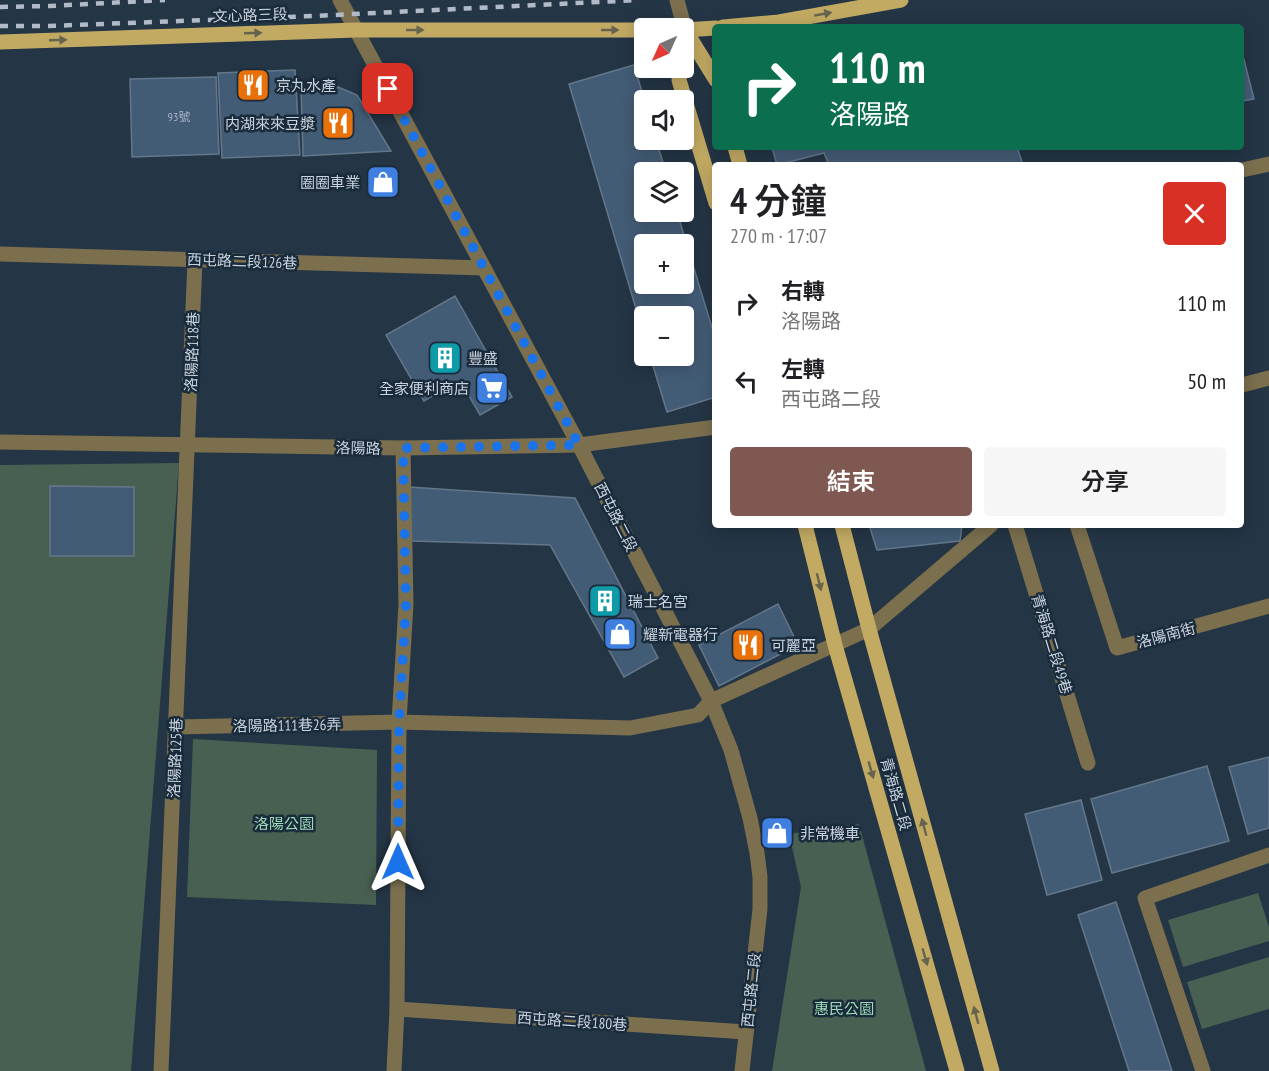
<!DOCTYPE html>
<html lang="zh-TW">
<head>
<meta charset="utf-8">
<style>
  body { margin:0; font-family:"PT Sans Narrow","Noto Sans TC",sans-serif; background:#f6f6f6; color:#202124; height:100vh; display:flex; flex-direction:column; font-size:22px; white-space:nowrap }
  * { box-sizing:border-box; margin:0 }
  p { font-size:20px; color:#757577 }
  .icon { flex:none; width:33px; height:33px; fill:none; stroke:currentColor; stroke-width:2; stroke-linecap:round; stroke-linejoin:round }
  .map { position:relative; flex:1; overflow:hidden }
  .drawer { position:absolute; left:712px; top:162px; width:532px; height:366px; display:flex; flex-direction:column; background:#fff; border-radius:6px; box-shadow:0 3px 15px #0003 }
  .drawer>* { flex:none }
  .banner { position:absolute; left:712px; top:24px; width:532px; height:126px; border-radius:6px; box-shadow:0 3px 15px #0003; background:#0b6e4f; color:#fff; overflow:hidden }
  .needle { width:39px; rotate:225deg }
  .controls { position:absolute; left:634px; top:18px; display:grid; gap:12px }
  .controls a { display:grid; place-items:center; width:60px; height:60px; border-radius:6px; background:#fff; box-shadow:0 3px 15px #0003; font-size:30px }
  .pin { position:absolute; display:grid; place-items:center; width:51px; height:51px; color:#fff; margin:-26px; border-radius:12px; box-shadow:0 3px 9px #0006 }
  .me { position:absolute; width:66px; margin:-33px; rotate:0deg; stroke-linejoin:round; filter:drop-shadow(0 0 4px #0008) }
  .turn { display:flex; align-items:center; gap:21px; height:126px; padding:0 18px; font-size:27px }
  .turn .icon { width:78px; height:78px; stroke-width:2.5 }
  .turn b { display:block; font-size:42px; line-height:51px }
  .round { display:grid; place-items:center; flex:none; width:63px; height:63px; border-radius:6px; background:#f6f6f6 }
  .overview { display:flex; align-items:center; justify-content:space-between; height:102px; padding:0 18px }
  h1 { font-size:36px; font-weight:600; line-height:45px }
  .action { display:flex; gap:12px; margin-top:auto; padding:12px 18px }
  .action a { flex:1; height:69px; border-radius:6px; background:#7f5951; color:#fff; font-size:24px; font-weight:600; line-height:69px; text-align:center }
  .action a+a { background:#f6f6f6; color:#202124 }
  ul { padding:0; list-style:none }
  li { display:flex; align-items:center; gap:18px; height:78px; padding:0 18px }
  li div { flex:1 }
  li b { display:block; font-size:22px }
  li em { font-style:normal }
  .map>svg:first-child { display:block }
  .green { fill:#486051 }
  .building { fill:#435c76; stroke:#64778a; stroke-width:1.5; fill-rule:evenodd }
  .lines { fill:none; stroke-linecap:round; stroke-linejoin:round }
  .minor { stroke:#7b6f4e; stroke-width:15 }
  .major { stroke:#c2aa63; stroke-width:15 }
  .rail { stroke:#b0bbc7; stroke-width:4.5; stroke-dasharray:8 8; stroke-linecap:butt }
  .oneway { fill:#66644d }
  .route { stroke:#1a73e8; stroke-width:10; stroke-dasharray:0 18 }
  .labels { text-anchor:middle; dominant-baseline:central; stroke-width:5; stroke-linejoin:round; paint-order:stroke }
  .number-label { font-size:12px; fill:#a8b5c4 }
  .street-label { font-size:15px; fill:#c9d3de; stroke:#1a2b3b }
  .poi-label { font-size:15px; fill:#c9d3de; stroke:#1a2b3b; text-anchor:start }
  .park-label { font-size:15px; fill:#9cdab5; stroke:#1a2b3b }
</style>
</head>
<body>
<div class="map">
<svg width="1269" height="1071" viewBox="0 0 1269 1071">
  <rect width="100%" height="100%" fill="#243545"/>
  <g class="green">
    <path d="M179,463L131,1071H0V465Z"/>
    <path d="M193,739L377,750L376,905L187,897Z"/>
    <path d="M859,824L926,1071H772L801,887L789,834Z"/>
    <path d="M1258,893L1269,927V941L1183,967L1168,920Z"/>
    <path d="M1269,957V1009L1202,1029L1187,982Z"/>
  </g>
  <g class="building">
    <path d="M1242,52L1254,99L1242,101Z"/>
    <path d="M634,65L645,102V140H656L666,172H645V212H677L716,341V397L667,412L650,356H684V316H645V339L569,84ZM645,244H684V284H645Z"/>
    <path d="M295,70L300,155L222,158L218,73Z"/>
    <path d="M216,77L219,154L132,157L130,79Z"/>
    <path d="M338,87L357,95L391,151L303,156L301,88Z"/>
    <path d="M772,147H1017L1023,165H829L824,153L777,165Z"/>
    <path d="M455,296L512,397L480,415L460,380L424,401L386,335Z"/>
    <path d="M50,486L134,487V556H50Z"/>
    <path d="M409,487L575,498L658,658L624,677L550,545L411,541Z"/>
    <path d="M869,525H962L960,541L877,550Z"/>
    <path d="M778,604L798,645L719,686L699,645Z"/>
    <path d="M1269,757V828L1248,834L1229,767Z"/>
    <path d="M1207,766L1229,841L1112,873L1091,799Z"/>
    <path d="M1081,800L1102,880L1047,895L1025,814Z"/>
    <path d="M1116,902L1172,1071H1129L1078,915Z"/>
  </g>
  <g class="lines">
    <g class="minor">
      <path d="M340,0L579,445L711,701L731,750L750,818L757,853L760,877V909L742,1071"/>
      <path d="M677,0L685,30"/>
      <path d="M1242,170L1269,164"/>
      <path d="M0,254L484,268"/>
      <path d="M1242,385L1269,378"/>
      <path d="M0,442L403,448L579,445L716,427"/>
      <path d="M1015,525L1088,763"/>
      <path d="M1077,525L1117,648L1269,606"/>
      <path d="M176,727L399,722L630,728L698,715L711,701L869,629L991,525"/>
      <path d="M397,1009L746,1032"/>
      <path d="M161,1071L195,260"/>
      <path d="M394,1071L397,1009L399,722L406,604L403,448"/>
      <path d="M1203,1071L1145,898L1269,855"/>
    </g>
    <g class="major">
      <path d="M723,27L779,22L901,0"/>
      <path d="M684,30L716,28"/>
      <path d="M685,30L716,80"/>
      <path d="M0,42L356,30H645"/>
      <path d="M681,68L679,80L716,203"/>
      <path d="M735,147L740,165"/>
      <path d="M805,525L835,645L957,1071"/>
      <path d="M842,525L869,629L992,1071"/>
    </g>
    <g class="rail">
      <path d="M0,7L50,6L165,0"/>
      <path d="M0,26H48L313,16L639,0"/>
    </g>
  </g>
  <defs><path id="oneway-solid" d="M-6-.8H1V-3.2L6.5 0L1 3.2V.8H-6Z" transform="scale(1.5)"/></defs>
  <g class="oneway">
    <use href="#oneway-solid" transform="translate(823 14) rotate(-10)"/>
    <use href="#oneway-solid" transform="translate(415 30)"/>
    <use href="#oneway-solid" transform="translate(610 30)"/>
    <use href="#oneway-solid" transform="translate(253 33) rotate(-2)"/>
    <use href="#oneway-solid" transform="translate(58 40) rotate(-2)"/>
    <use href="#oneway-solid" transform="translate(819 582) rotate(76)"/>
    <use href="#oneway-solid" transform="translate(871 770) rotate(74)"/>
    <use href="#oneway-solid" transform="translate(924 827) rotate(-105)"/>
    <use href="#oneway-solid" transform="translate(925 957) rotate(74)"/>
    <use href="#oneway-solid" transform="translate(976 1015) rotate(-105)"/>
  </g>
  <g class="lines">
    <path class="route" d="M388,89L579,445L403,448L406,604L399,722L398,862"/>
  </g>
  <defs>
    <symbol id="restaurant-square" viewBox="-11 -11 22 22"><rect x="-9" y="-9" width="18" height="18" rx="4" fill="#e8710a" stroke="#1a2b3b"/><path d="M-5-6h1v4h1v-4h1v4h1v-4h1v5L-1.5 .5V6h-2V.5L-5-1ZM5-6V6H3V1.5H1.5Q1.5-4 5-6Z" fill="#fff"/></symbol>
    <symbol id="shop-square" viewBox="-11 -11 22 22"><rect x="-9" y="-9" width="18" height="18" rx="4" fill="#3f7fe0" stroke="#1a2b3b"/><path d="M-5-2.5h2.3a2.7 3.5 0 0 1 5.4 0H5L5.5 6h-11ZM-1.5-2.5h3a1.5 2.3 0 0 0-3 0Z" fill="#fff"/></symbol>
    <symbol id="building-square" viewBox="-11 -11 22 22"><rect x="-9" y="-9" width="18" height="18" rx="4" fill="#0f9aa8" stroke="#1a2b3b"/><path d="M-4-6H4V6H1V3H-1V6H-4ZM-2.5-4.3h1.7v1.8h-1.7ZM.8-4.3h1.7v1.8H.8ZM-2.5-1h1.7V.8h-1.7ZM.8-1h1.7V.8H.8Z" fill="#fff"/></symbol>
    <symbol id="supermarket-square" viewBox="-11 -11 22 22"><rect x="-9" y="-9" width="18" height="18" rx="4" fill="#3f7fe0" stroke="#1a2b3b"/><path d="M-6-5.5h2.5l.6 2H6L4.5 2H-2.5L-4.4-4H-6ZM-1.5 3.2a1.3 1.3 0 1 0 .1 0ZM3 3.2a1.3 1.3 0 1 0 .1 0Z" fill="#fff"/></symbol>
  </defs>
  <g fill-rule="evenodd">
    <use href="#restaurant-square" x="234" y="66" width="38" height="38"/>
    <use href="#restaurant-square" x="319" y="104" width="38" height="38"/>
    <use href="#shop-square" x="364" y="163" width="38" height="38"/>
    <use href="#building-square" x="426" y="339" width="38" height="38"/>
    <use href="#supermarket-square" x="473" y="369" width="38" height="38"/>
    <use href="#building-square" x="586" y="582" width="38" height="38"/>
    <use href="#shop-square" x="601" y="615" width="38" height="38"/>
    <use href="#restaurant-square" x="729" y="626" width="38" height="38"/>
    <use href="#shop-square" x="758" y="814" width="38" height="38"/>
  </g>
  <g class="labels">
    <g class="number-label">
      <text x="179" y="116">93號</text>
    </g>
    <g class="street-label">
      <text transform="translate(250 15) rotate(-2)">文心路三段</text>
      <text transform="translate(242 261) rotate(2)">西屯路二段126巷</text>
      <text transform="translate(192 352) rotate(-88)">洛陽路118巷</text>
      <text transform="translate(358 448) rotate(1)">洛陽路</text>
      <text transform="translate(616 517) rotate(63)">西屯路二段</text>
      <text transform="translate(1166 635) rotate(-15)">洛陽南街</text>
      <text transform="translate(1052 644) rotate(73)">青海路二段49巷</text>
      <text transform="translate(287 725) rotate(-1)">洛陽路111巷26弄</text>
      <text transform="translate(175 758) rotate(-88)">洛陽路125巷</text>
      <text transform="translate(896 794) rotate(74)">青海路二段</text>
      <text transform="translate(751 990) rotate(-84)">西屯路二段</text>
      <text transform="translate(572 1021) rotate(4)">西屯路二段180巷</text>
    </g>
    <g class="poi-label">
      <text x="276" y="85">京丸水產</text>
      <text x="315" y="123" text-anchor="end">内湖來來豆漿</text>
      <text x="360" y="182" text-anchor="end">圈圈車業</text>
      <text x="468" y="358">豐盛</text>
      <text x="469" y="388" text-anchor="end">全家便利商店</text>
      <text x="628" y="601">瑞士名宮</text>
      <text x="643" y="634">耀新電器行</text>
      <text x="771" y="645">可麗亞</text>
      <text x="800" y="833">非常機車</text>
    </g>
    <g class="park-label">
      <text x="284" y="823">洛陽公園</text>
      <text x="844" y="1008">惠民公園</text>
    </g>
  </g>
</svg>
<div class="controls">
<a><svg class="needle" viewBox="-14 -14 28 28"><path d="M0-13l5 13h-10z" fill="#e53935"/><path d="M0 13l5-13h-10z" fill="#757577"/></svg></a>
<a><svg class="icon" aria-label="sound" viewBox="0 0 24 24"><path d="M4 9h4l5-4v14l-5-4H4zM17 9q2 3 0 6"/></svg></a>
<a><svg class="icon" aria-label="layers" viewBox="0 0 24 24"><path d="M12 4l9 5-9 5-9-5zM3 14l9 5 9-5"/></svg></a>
<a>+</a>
<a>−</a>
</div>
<div class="pin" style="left:388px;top:89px;background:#d93025"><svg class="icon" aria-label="arrive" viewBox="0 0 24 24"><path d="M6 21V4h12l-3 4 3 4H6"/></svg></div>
<svg class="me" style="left:398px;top:862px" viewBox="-20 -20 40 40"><path d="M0-17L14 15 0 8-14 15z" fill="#1a73e8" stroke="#fff" stroke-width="4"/></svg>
<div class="banner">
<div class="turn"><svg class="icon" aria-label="right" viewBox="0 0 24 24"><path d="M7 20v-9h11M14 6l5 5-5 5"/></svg><div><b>110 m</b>洛陽路</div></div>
</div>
<section class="drawer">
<div class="overview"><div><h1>4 分鐘</h1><p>270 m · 17:07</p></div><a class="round" style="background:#d93025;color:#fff"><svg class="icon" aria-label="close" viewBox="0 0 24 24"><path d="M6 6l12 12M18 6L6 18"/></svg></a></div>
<ul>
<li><svg class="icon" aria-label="right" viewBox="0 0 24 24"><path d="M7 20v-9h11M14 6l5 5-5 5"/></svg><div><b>右轉</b><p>洛陽路</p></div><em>110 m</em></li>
<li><svg class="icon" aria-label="left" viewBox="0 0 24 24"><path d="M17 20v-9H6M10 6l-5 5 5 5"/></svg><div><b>左轉</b><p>西屯路二段</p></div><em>50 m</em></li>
</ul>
<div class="action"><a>結束</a><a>分享</a></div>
</section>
</div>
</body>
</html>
